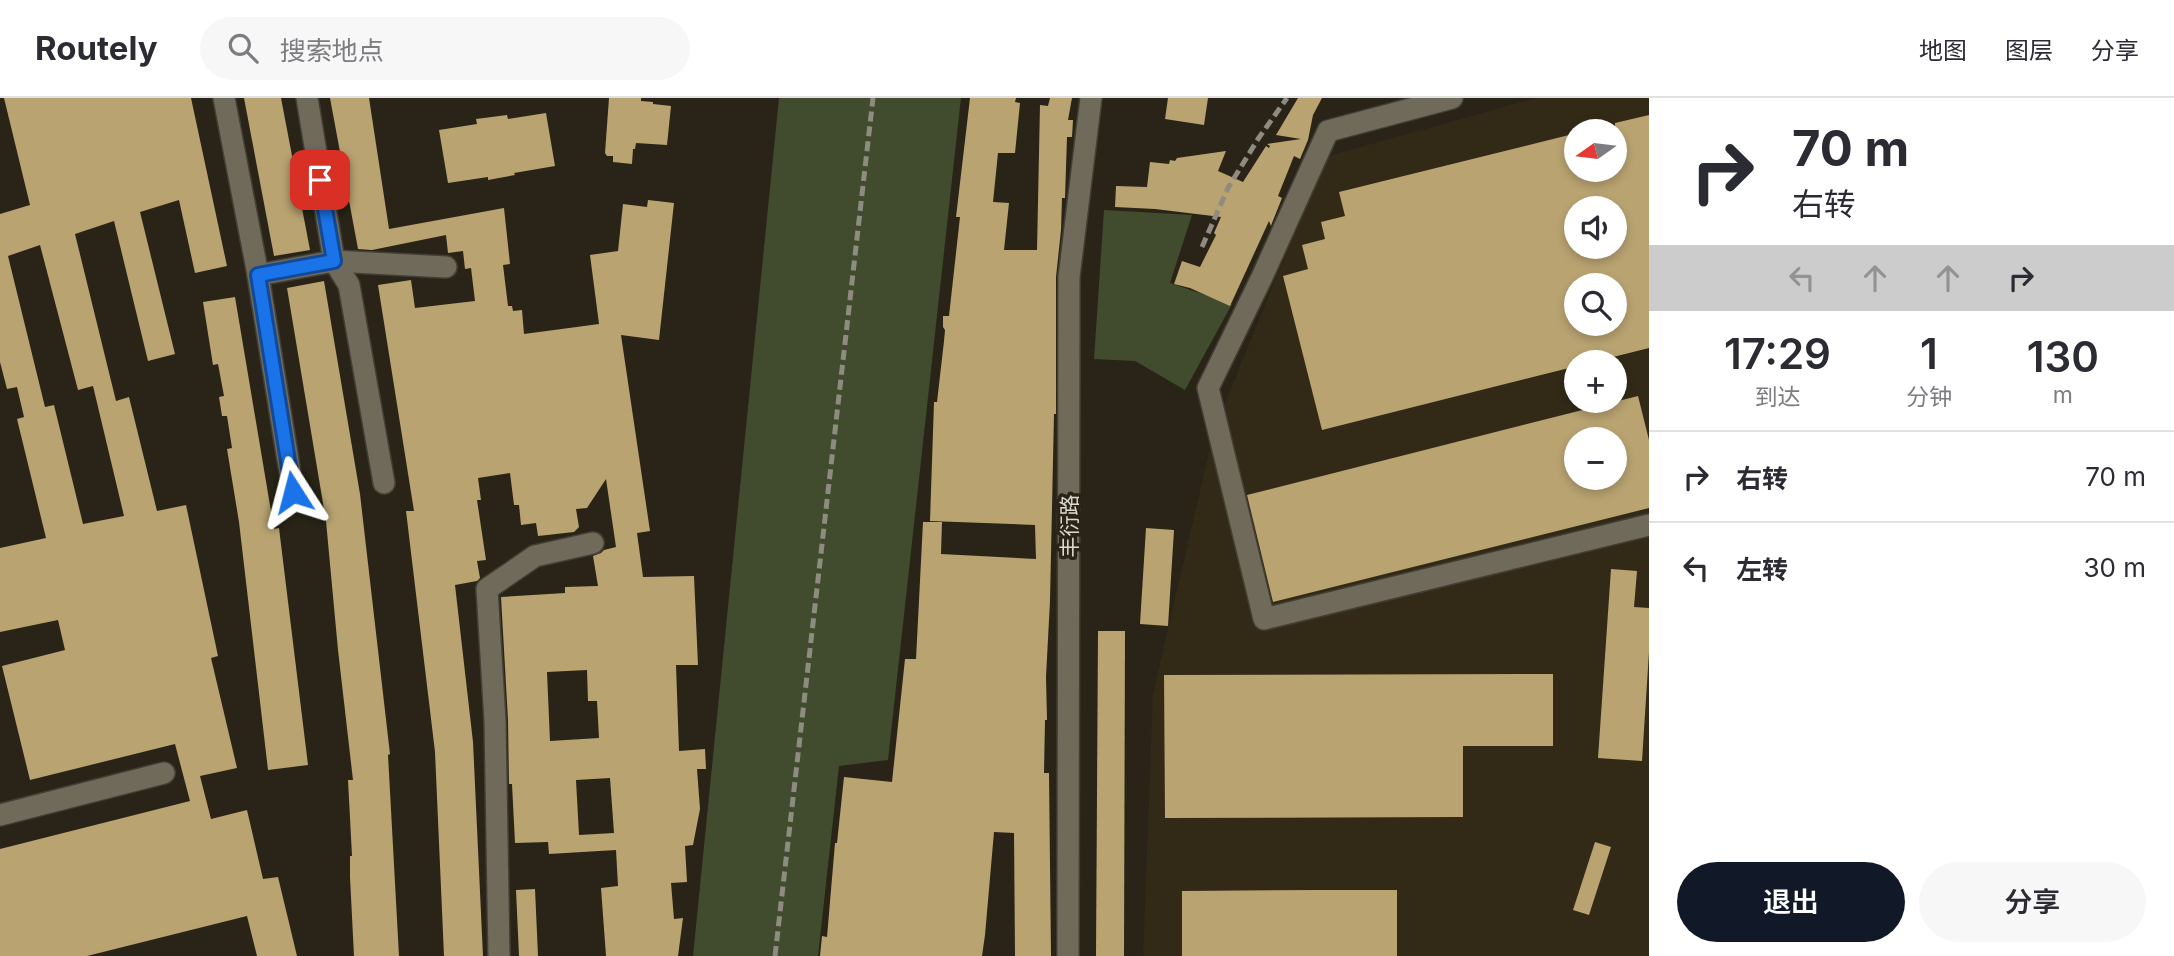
<!DOCTYPE html>
<html lang="zh">
<head>
<meta charset="utf-8">
<style>
  body { margin:0; font-family:Inter,"Noto Sans SC",sans-serif; background:#f7f7f7; color:#2b2b33; height:100vh; display:flex; flex-direction:column; font-size:26px; white-space:nowrap }
  * { box-sizing:border-box; margin:0 }
  p { font-size:23px; color:#7c7c81 }
  .icon { flex:none; width:38px; height:38px; fill:none; stroke:currentColor; stroke-width:2; stroke-linecap:round; stroke-linejoin:round }
  .map { position:relative; flex:1; overflow:hidden }
  .drawer { display:flex; flex-direction:column; background:#fff; width:525px }
  .drawer>* { flex:none }
  .top-card { background:#fff; color:#2b2b33; overflow:hidden }
  .needle { width:46px; rotate:256deg }
  .buttons { position:absolute; left:1564px; top:21px; display:grid; gap:14px }
  .buttons a { display:grid; place-items:center; width:63px; height:63px; border-radius:50%; background:#fff; box-shadow:0 4px 10px #0003; font-size:35px }
  .pin { position:absolute; display:grid; place-items:center; width:60px; height:60px; color:#fff; margin:-30px; border-radius:14px; box-shadow:0 4px 10px #0006 }
  .me { position:absolute; width:77px; margin:-38px; rotate:351deg; stroke-linejoin:round; filter:drop-shadow(0 0 5px #0008) }
  .turn { display:flex; align-items:center; gap:24px; height:147px; padding:0 28px; font-size:32px }
  .turn .icon { width:91px; height:91px; stroke-width:2.5 }
  .turn b { display:block; font-size:49px; line-height:60px }
  .lanes { display:flex; align-items:center; height:66px; padding:0 28px; background:#0003; justify-content:center; gap:35px; direction:ltr }
  .lanes .off { opacity:.35 }
  .eta { display:flex; justify-content:space-evenly; align-items:center; height:119px; text-align:center }
  .eta b { font-size:42px; font-weight:600; line-height:49px }
  .button { display:flex; gap:14px; margin-top:auto; padding:14px 28px }
  .button a { flex:1; height:80px; border-radius:42px; background:#111827; color:#fff; font-size:28px; font-weight:600; line-height:80px; text-align:center }
  .button a+a { background:#f7f7f7; color:#2b2b33 }
  ul { padding:0; list-style:none }
  li { display:flex; align-items:center; gap:21px; height:91px; padding:0 28px; border-top:2px solid #e1e1e2 }
  li div { flex:1 }
  li b { display:block; font-size:26px }
  li em { font-style:normal }
  header { display:flex; align-items:center; gap:42px; box-sizing:border-box; height:98px; padding:0 35px; background:#fff; border-bottom:2px solid #e1e1e2 }
  header strong { font-size:33px }
  nav { display:flex; gap:38px; margin-inline-start:auto; font-size:24px }
  .search { width:490px; height:63px; background:#f7f7f7; display:flex; align-items:center; gap:18px; box-sizing:border-box; padding:0 24px; border-radius:38px; color:#7c7c81; font-size:26px }
  main { display:flex; flex:1; min-height:0 }
  .map>svg:first-child { display:block }
  .built { fill:#322a17; fill-rule:evenodd }
  .green { fill:#414b2d }
  .building { fill:#b9a371; fill-rule:evenodd }
  .lines { fill:none; stroke-linecap:round; stroke-linejoin:round }
  .minor-casing { stroke:#433e34; stroke-width:24 }
  .minor { stroke:#706a5b; stroke-width:21 }
  .rail { stroke:#908b81; stroke-width:5; stroke-dasharray:10 5; stroke-linecap:butt }
  .route-casing { stroke:#114b97; stroke-width:18 }
  .route { stroke:#1a73e8; stroke-width:12 }
  .labels { text-anchor:middle; dominant-baseline:central; stroke-width:7; stroke-linejoin:round; paint-order:stroke }
  .street-label { font-size:21px; fill:#ddd9d1; stroke:#292417 }
</style>
</head>
<body>
<header>
<strong>Routely</strong>
<div class="search"><svg class="icon" aria-label="search" viewBox="0 0 24 24"><circle cx="10" cy="10" r="6"/><path d="M15 15l6 6"/></svg>搜索地点</div>
<nav><a>地图</a><a>图层</a><a>分享</a></nav>
</header>
<main>
<div class="map">
<svg width="1649" height="858" viewBox="0 0 1649 858">
  <rect width="100%" height="100%" fill="#292417"/>
  <path class="built" d="M1536,0H1649V858H1143L1153,596L1214,333L1325,59ZM1577,33H1615V72H1577ZM1577,110H1615V149H1577ZM1577,187H1615V226H1577ZM1577,264H1615V303H1577ZM1577,341H1615V380H1577Z"/>
  <g class="green">
    <path d="M779,0H961L888,662L839,668L818,858H693Z"/>
    <path d="M1104,112L1192,117L1170,185L1232,206L1185,292L1135,263L1094,261Z"/>
  </g>
  <g class="building">
    <path d="M4,0H191L227,168L195,175L179,102L140,114L175,256L148,263L114,123L75,136L116,303L129,299L157,413L186,407L218,558L211,560L237,670L200,678L211,721L247,712L263,781L278,779L297,858H257L247,818L87,858H0V751L190,703L175,646L30,682L2,568L65,552L58,522L0,534V450L46,440L17,321L24,319L17,289L7,291L0,264V116L30,107ZM40,147L78,292L93,288L124,418L83,426L54,307L45,309L8,158Z"/>
    <path d="M244,0H281L310,152L274,158Z"/>
    <path d="M330,0H369L389,131L504,110L510,166L503,167L508,208H512L513,213L522,212L524,236L599,226L590,157L618,153L623,106L647,109L648,102L674,105L659,242L621,237L650,433L637,435L643,479L694,478L698,567H676L679,653L705,651L706,671H697L700,711L693,747L685,748L687,784L671,785L674,821L683,820L678,858H606L601,790L618,788L616,752L549,756L548,744L515,745L512,686H509L508,622L501,499L565,495V489L598,488L593,458L601,455L604,452L616,449L606,381L587,410L576,411L579,429L574,434L538,438L536,425L521,427L519,407H514L510,375L478,380L481,402H477L486,462L477,463L480,480L477,483L455,487L473,644L483,858H444L435,654L406,413H414L378,187L411,182L415,210L475,203L471,170L465,171L463,153L448,155L446,137L372,152L358,151ZM587,572L588,603H597L599,640L550,643L547,574ZM610,680L614,735L579,737L576,682Z"/>
    <path d="M609,0H641V3L653,4V6L671,8L667,47L636,45L635,51H633L632,66L613,64V58H607L605,55Z"/>
    <path d="M970,0H1016L1015,4L1020,5L1015,55H998L993,104L1009,105L1004,152H1037L1040,7L1048,8L1050,0H1072L1068,22H1073L1072,39H1067L1065,100H1062L1061,132L1056,179V316H1054L1050,503L1046,579L1047,622H1045L1044,675H1049L1051,858H1015L1014,735L994,734L985,837L982,858H820L822,838L827,839L835,745H837L844,679L892,684L905,561H916L923,424H942L941,456L1036,461L1035,427L930,423L934,304H937L944,243L945,232L943,229V218H949L960,119H956Z"/>
    <path d="M1168,0H1208L1204,27L1165,21Z"/>
    <path d="M1298,0H1322L1313,17L1308,42L1300,61L1294,58L1278,98L1282,100L1272,125L1271,128L1269,123L1230,208L1190,190L1174,186L1182,163L1200,169L1216,137L1214,135L1221,119L1155,111L1115,109L1116,88L1147,89L1150,64L1169,66L1170,62L1175,63L1177,60L1226,53L1218,73L1243,84L1266,48L1269,50L1270,48L1267,46L1301,41L1276,37Z"/>
    <path d="M546,15L555,68L514,75L515,77L488,82V79L448,85L439,32L477,26L476,21L507,17L508,21Z"/>
    <path d="M1649,17V250L1593,264H1577V268L1322,332L1283,178L1308,171L1302,147L1325,141L1321,124L1345,118L1339,94L1577,35V72H1615V25ZM1577,110H1615V149H1577ZM1577,187H1615V226H1577Z"/>
    <path d="M324,183L360,396L390,656L388,657L399,858H354L350,779V758H352L348,682H353L338,552L326,423L287,190Z"/>
    <path d="M235,199L274,431L279,430L308,667L268,672L239,424L227,351L232,350L227,318H222L219,299L224,298L218,266L213,267L203,204Z"/>
    <path d="M1638,298L1649,342V410L1273,504L1247,397ZM1577,341H1615V380H1577Z"/>
    <path d="M1146,430L1174,432L1168,528L1140,526Z"/>
    <path d="M1611,471L1637,473L1634,509L1649,510V554L1642,663L1598,660Z"/>
    <path d="M1098,533H1125L1124,858H1096Z"/>
    <path d="M1553,576V648H1463V719L1165,720L1164,577Z"/>
    <path d="M1595,744L1611,749L1589,817L1573,812Z"/>
    <path d="M535,791L538,858H519L516,792Z"/>
    <path d="M1317,792H1397V858H1182V793Z"/>
  </g>
  <g class="lines">
    <defs>
      <g id="minor">
        <path d="M224,0L258,177L293,393"/>
        <path d="M307,0L334,163L349,187L384,385"/>
        <path d="M1452,0L1328,33L1262,179L1208,290L1264,521L1649,427"/>
        <path d="M258,177L334,163L446,169"/>
        <path d="M0,717L164,675"/>
        <path d="M499,858L495,623L487,491L535,458L593,445"/>
        <path d="M1068,858L1069,179L1091,0"/>
      </g>
    </defs>
    <use href="#minor" class="minor-casing"/>
    <use href="#minor" class="minor"/>
    <g class="rail">
      <path d="M1202,149L1228,90L1258,41L1287,0"/>
      <path d="M775,858L873,0"/>
    </g>
  </g>
  <g class="lines">
    <defs>
      <path id="route" d="M293,394L258,177L334,163L320,82"/>
    </defs>
    <use href="#route" class="route-casing"/>
    <use href="#route" class="route"/>
  </g>
  <g class="labels">
    <g class="street-label">
      <text transform="translate(1069 428) rotate(-90)">丰衍路</text>
    </g>
  </g>
</svg>
<div class="buttons">
<a><svg class="needle" viewBox="-14 -14 28 28"><path d="M0-13l5 13h-10z" fill="#e53935"/><path d="M0 13l5-13h-10z" fill="#7c7c81"/></svg></a>
<a><svg class="icon" aria-label="sound" viewBox="0 0 24 24"><path d="M4 9h4l5-4v14l-5-4H4zM17 9q2 3 0 6"/></svg></a>
<a><svg class="icon" aria-label="search" viewBox="0 0 24 24"><circle cx="10" cy="10" r="6"/><path d="M15 15l6 6"/></svg></a>
<a>+</a>
<a>−</a>
</div>
<div class="pin" style="left:320px;top:82px;background:#d93025"><svg class="icon" aria-label="arrive" viewBox="0 0 24 24"><path d="M6 21V4h12l-3 4 3 4H6"/></svg></div>
<svg class="me" style="left:293px;top:394px" viewBox="-20 -20 40 40"><path d="M0-17L14 15 0 8-14 15z" fill="#1a73e8" stroke="#fff" stroke-width="4"/></svg>
</div>
<section class="drawer">
<div class="top-card">
<div class="turn"><svg class="icon" aria-label="right" viewBox="0 0 24 24"><path d="M7 20v-9h11M14 6l5 5-5 5"/></svg><div><b>70 m</b>右转</div></div>
<div class="lanes"><svg class="icon off" aria-label="left" viewBox="0 0 24 24"><path d="M17 20v-9H6M10 6l-5 5 5 5"/></svg><svg class="icon off" aria-label="ahead" viewBox="0 0 24 24"><path d="M12 20V5M6 11l6-6 6 6"/></svg><svg class="icon off" aria-label="ahead" viewBox="0 0 24 24"><path d="M12 20V5M6 11l6-6 6 6"/></svg><svg class="icon" aria-label="right" viewBox="0 0 24 24"><path d="M7 20v-9h11M14 6l5 5-5 5"/></svg></div>
</div>
<div class="eta">
<div><b>17:29</b><p>到达</p></div>
<div><b>1</b><p>分钟</p></div>
<div><b>130</b><p>m</p></div>
</div>
<ul>
<li><svg class="icon" aria-label="right" viewBox="0 0 24 24"><path d="M7 20v-9h11M14 6l5 5-5 5"/></svg><div><b>右转</b></div><em>70 m</em></li>
<li><svg class="icon" aria-label="left" viewBox="0 0 24 24"><path d="M17 20v-9H6M10 6l-5 5 5 5"/></svg><div><b>左转</b></div><em>30 m</em></li>
</ul>
<div class="button"><a>退出</a><a>分享</a></div>
</section>
</main>
</body>
</html>
